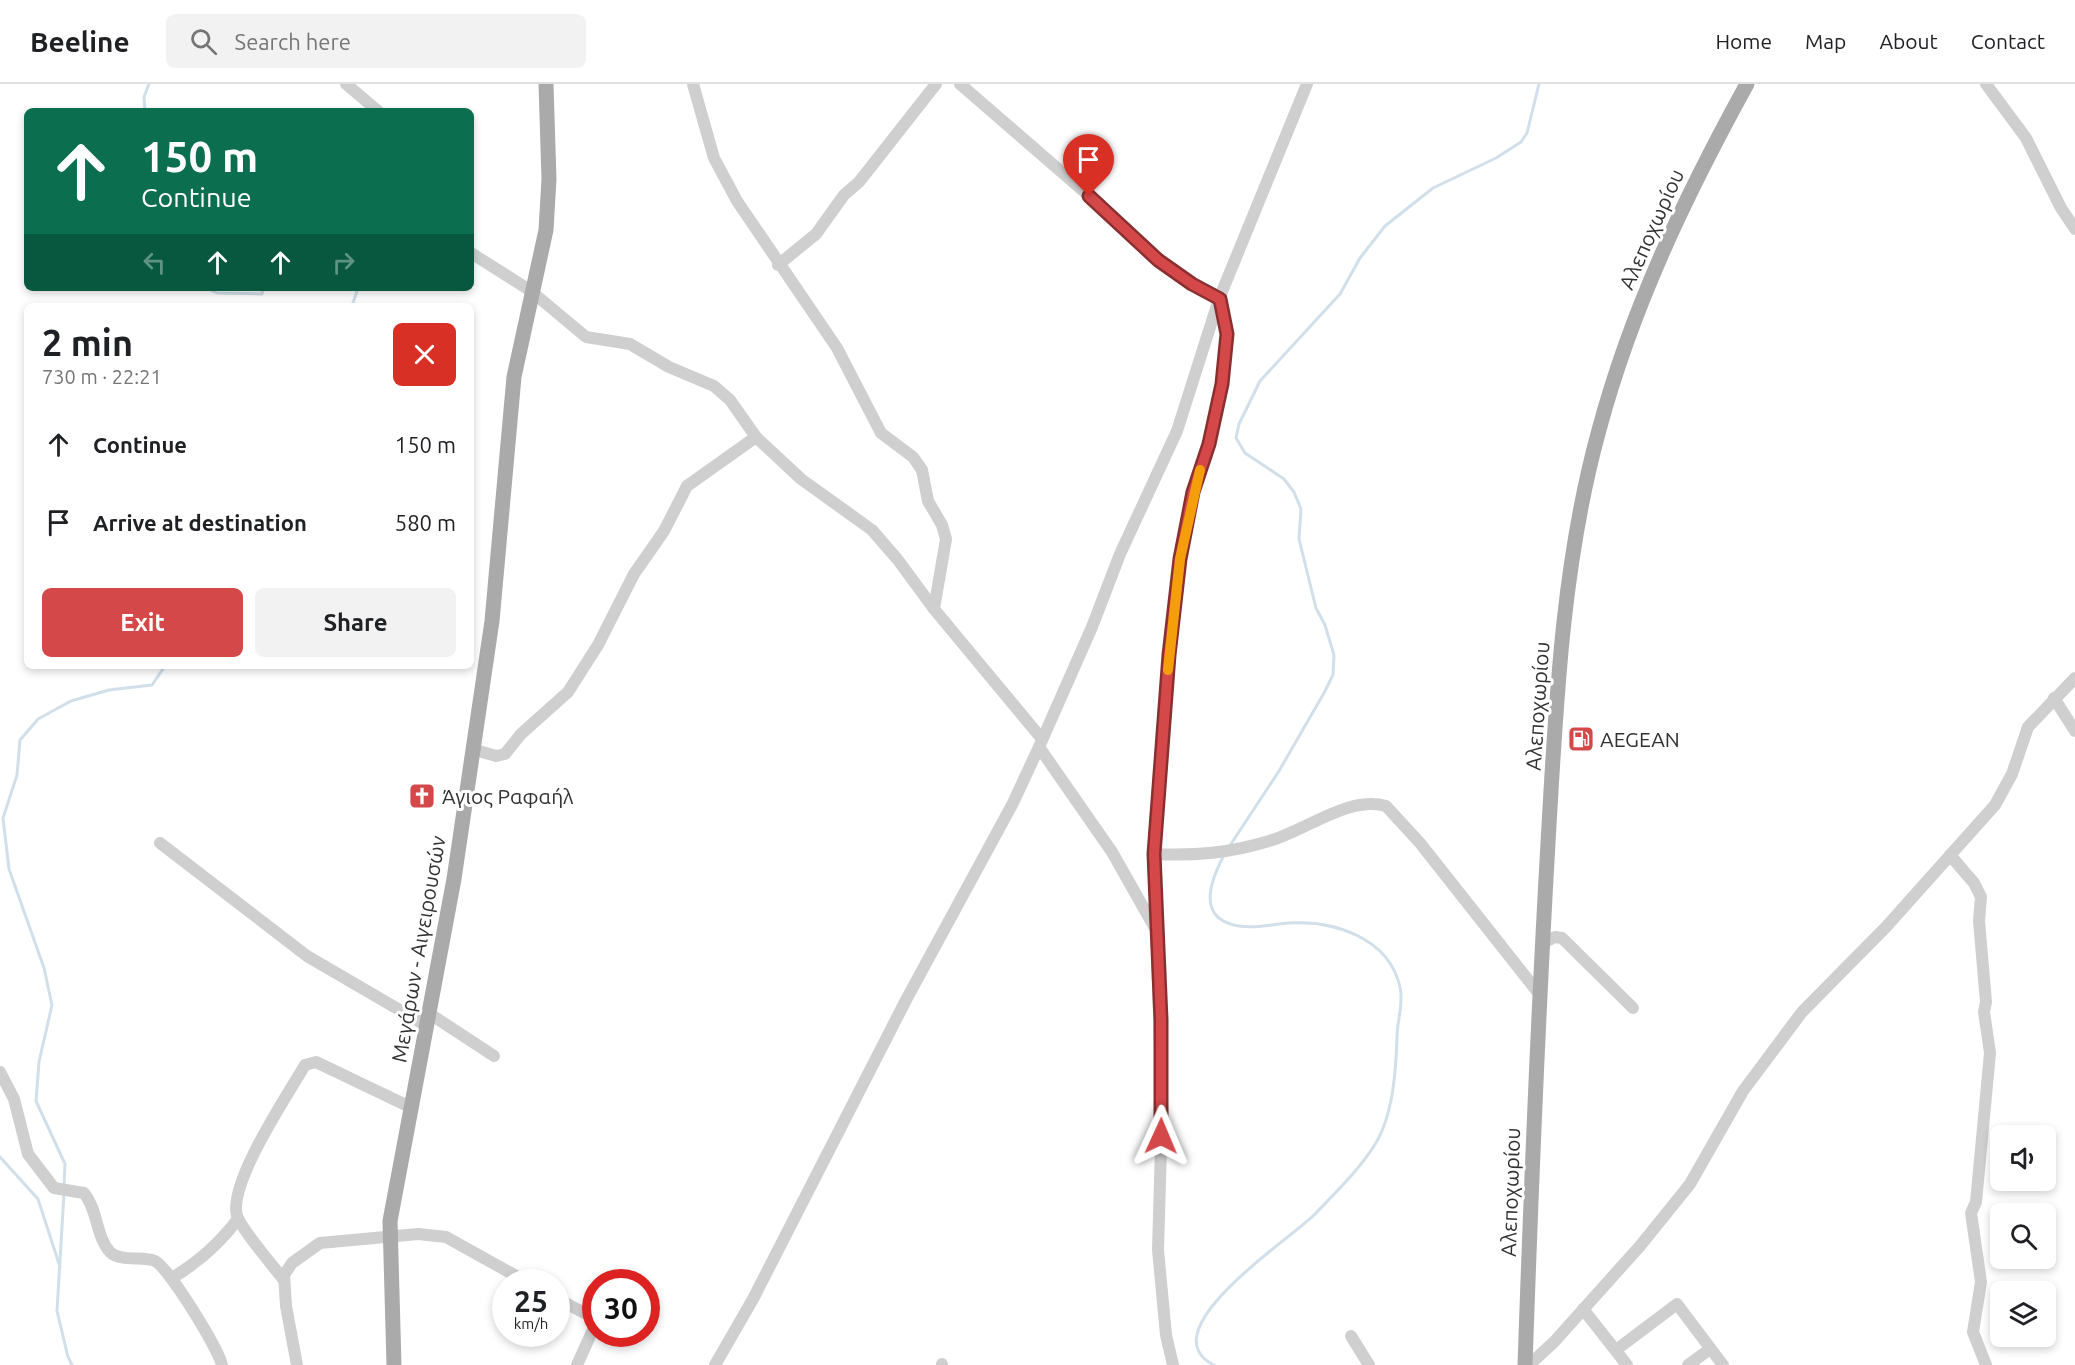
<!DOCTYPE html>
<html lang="en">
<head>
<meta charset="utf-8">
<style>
  body { margin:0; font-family:Ubuntu,sans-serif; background:#f2f2f2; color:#202124; height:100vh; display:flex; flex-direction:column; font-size:22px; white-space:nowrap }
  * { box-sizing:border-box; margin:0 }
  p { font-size:20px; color:#757577 }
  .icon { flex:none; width:33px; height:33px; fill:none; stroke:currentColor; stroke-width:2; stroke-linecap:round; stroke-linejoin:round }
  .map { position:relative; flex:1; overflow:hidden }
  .details { position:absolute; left:24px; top:219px; width:450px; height:366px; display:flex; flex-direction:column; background:#fff; border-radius:9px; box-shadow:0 3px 9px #0003 }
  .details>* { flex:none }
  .top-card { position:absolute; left:24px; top:24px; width:450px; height:183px; border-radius:9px; box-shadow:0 3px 9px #0003; background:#0b6e4f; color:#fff; overflow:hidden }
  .fabs { position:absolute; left:1990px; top:1041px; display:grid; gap:12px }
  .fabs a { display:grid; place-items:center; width:66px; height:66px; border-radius:9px; background:#fff; box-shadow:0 3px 9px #0003; font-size:30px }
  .speed { position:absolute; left:492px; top:1185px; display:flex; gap:12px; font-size:30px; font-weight:700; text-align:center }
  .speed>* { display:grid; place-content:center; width:78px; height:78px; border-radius:50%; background:#fff; box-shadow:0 3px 9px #0003; line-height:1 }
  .speed small { font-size:15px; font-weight:400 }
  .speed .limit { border:9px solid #d22; background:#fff; color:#111 }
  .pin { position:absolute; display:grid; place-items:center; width:51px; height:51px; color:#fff; margin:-62px -26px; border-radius:50% 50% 50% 0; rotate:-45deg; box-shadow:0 0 6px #0007 }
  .pin .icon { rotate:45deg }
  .me { position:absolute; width:66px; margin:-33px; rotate:1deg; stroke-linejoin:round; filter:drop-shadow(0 0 4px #0008) }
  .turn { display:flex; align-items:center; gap:21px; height:126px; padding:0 18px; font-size:27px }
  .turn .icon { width:78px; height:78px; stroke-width:2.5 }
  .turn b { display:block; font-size:42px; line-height:51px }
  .lanes { display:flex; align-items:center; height:57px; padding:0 18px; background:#0003; justify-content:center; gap:30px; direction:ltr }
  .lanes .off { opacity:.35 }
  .round { display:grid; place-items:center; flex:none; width:63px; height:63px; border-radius:9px; background:#f2f2f2 }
  .headline { display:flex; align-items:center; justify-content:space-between; height:102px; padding:0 18px }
  h1 { font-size:36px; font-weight:700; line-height:45px }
  .button { display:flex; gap:12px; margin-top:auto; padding:12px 18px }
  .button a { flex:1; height:69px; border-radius:9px; background:#d5484a; color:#fff; font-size:24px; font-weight:700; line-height:69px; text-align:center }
  .button a+a { background:#f2f2f2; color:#202124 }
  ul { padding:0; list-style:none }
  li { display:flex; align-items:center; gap:18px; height:78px; padding:0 18px }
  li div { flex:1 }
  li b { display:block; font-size:22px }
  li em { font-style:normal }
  header { display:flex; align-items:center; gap:36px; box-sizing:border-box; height:84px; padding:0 30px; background:#fff; border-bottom:2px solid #e0e0e0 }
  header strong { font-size:28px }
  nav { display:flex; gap:33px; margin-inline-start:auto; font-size:21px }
  .search { width:420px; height:54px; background:#f2f2f2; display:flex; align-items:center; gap:15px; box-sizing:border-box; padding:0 21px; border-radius:9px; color:#757577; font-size:22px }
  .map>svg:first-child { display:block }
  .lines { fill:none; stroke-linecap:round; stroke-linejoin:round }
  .stream { stroke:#d1dfea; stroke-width:3 }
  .minor { stroke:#cfcfcf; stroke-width:12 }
  .major { stroke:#aaa; stroke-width:15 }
  .route-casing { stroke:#8a2f30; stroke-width:15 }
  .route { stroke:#d5484a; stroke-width:10 }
  .slow { stroke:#f59e0b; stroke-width:10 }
  .labels { text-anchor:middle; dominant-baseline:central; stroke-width:6; stroke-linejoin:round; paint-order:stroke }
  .street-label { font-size:21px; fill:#323232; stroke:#fff }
  .poi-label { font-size:21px; fill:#323232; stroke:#fff; text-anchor:start }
</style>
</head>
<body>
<header>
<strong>Beeline</strong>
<div class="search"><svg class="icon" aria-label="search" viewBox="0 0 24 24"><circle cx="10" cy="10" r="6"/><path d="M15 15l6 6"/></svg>Search here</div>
<nav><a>Home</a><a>Map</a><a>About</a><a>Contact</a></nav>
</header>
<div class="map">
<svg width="2075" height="1281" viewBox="0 0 2075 1281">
  <rect width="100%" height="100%" fill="#fff"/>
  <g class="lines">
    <g class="stream">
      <path d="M145,27L144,13L149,0"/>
      <path d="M206,204L217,209L262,210L263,204"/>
      <path d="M352,222L358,204"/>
      <path d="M1229,763L1279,687L1324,609L1333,591L1334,571L1325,541L1316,524L1299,455L1301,425L1294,408L1284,395L1245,369L1236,354L1239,340L1260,297L1340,210L1360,174L1385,142L1433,104L1496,74L1521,58L1527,49L1539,0"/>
      <path d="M0,1073L38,1115L60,1183"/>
      <path d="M64,1102L65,1080L36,1017L39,978L52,921L44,884L9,785L3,734L17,691L20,656L38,635L71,617L109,606L152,601L165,582"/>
      <path d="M64,1109L57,1227L68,1273L72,1281"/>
      <path d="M1214,1281C1146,1247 1295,1152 1315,1130C1336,1108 1358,1087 1374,1062C1393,1033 1396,987 1397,953C1397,937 1404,919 1400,903C1389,854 1334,836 1289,839C1272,840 1255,845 1239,842C1196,835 1210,798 1224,771"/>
    </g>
    <g class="minor">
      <path d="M346,0L378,27"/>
      <path d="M693,0L714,74L737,117L837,264L881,349L913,373L922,386L928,417L942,441L946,455L934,525L1042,655"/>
      <path d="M960,0L1102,123L1141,162L1192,200L1219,215L1227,250L1222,300L1209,360L1193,408L1180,475L1169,571L1154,770L1162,1029L1158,1166L1166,1251L1173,1281"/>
      <path d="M1986,0L2026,54L2061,124L2075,145"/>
      <path d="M471,169L531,207L586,253L630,260L669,283L714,302L730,316L756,353"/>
      <path d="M778,181L816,150L844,111L859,98L936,0"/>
      <path d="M2054,614L2075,647"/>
      <path d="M1039,663L1112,768L1155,844"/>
      <path d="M472,665L496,672L505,670L521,650L568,608L598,561L634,490L664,447L687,402L756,353L801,395L872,446L898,476L934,525"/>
      <path d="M160,759L307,872L427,942"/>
      <path d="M1154,770C1195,772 1230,769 1269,757C1305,747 1349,711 1386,722L1420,759L1540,911"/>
      <path d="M1950,771L1974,799L1981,813L1979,837L1986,918L1984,928L1990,969L1976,1118L1971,1129L1981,1198L1973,1248L1986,1281"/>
      <path d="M1543,859L1555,853L1562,854L1633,924"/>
      <path d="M430,930L494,972"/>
      <path d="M0,988L14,1015L28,1070L54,1104L84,1109C98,1126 96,1153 110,1168C120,1178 143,1172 155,1177C169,1184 218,1264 222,1281"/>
      <path d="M172,1194C199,1178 219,1160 238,1135"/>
      <path d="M284,1196C273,1182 242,1146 237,1132C228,1099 287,1012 305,981L316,978L410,1023"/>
      <path d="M556,1214L590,1232L596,1237"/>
      <path d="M1583,1225L1627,1281"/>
      <path d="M1351,1252L1369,1281"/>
      <path d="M1616,1266L1677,1220L1723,1281"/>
      <path d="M297,1281L286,1222L284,1191L292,1179L320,1159L418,1150L446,1153L527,1198"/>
      <path d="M577,1281L596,1239"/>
      <path d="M715,1281L753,1215L906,916L1013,719L1039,663L1092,543L1120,470L1177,347L1219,215L1307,0"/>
      <path d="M942,1281V1280"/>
      <path d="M1529,1281L1554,1258L1640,1162L1690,1100L1743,1007L1802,928L1886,843L1995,721L2012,690L2028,643L2075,594"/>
      <path d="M1688,1281L1710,1265"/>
    </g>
    <g class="major">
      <path d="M394,1281L390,1137L454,795L492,537L514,293L546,146L549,95L546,0"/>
      <path d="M1525,1281C1531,1107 1538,933 1548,759C1556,620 1562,480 1599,346C1632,223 1686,111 1747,0"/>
    </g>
  </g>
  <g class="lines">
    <defs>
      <path id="route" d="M1089,112L1158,176L1192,200L1220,215L1227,250L1222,300L1209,360L1193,408L1180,475L1169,571L1154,770L1161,936V1052"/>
    </defs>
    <use href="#route" class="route-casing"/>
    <use href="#route" class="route"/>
    <path class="slow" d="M1168,586L1180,475L1200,386"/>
  </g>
  <defs>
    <symbol id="fuel-square" viewBox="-11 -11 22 22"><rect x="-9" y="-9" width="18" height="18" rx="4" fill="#d5484a" stroke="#fff"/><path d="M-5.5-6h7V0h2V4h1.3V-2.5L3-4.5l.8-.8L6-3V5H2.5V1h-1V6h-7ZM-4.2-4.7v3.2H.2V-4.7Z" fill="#fff"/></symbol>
    <symbol id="church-square" viewBox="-11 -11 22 22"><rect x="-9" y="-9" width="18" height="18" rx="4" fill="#d5484a" stroke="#fff"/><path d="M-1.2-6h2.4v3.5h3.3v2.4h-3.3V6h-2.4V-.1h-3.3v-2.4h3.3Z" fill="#fff"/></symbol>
  </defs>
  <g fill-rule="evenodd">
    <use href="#fuel-square" x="1566" y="640" width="30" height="30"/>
    <use href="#church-square" x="407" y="697" width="30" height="30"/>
  </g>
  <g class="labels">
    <g class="street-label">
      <text transform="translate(1651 145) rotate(-66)">Αλεποχωρίου</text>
      <text transform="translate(1537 622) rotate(-86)">Αλεποχωρίου</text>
      <text transform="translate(418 865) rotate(-80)">Μεγάρων - Αιγειρουσών</text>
      <text transform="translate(1510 1108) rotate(-88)">Αλεποχωρίου</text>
    </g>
    <g class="poi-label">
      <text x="1600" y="655">AEGEAN</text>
      <text x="442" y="712">Άγιος Ραφαήλ</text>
    </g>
  </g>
</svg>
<div class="fabs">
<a><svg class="icon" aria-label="sound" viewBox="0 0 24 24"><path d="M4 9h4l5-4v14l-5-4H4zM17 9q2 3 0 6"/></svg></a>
<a><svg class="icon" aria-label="search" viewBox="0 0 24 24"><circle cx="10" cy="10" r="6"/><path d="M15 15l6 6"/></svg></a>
<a><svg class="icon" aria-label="layers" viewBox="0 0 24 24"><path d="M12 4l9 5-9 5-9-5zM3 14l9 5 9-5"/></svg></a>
</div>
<div class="speed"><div>25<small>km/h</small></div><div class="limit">30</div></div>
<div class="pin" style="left:1089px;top:112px;background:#d93025"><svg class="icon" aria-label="arrive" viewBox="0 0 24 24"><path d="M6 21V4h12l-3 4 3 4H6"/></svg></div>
<svg class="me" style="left:1161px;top:1052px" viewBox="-20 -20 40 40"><path d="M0-17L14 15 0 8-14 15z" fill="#d5484a" stroke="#fff" stroke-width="4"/></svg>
<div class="top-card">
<div class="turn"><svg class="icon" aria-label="ahead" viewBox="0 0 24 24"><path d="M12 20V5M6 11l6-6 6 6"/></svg><div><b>150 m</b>Continue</div></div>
<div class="lanes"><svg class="icon off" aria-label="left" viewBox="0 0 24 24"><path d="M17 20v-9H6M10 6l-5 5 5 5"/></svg><svg class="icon" aria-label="ahead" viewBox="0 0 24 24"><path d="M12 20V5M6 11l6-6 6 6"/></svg><svg class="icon" aria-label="ahead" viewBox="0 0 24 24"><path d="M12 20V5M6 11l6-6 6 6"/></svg><svg class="icon off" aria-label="right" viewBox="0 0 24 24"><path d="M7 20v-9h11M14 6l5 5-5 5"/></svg></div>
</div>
<section class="details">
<div class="headline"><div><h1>2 min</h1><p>730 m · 22:21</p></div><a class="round" style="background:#d93025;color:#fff"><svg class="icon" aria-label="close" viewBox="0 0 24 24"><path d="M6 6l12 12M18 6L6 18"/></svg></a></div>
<ul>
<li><svg class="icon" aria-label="ahead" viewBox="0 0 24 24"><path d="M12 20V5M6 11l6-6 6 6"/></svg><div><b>Continue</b></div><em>150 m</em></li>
<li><svg class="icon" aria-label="arrive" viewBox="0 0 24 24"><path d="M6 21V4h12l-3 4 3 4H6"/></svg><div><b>Arrive at destination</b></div><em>580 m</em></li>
</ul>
<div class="button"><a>Exit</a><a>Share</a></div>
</section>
</div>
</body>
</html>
